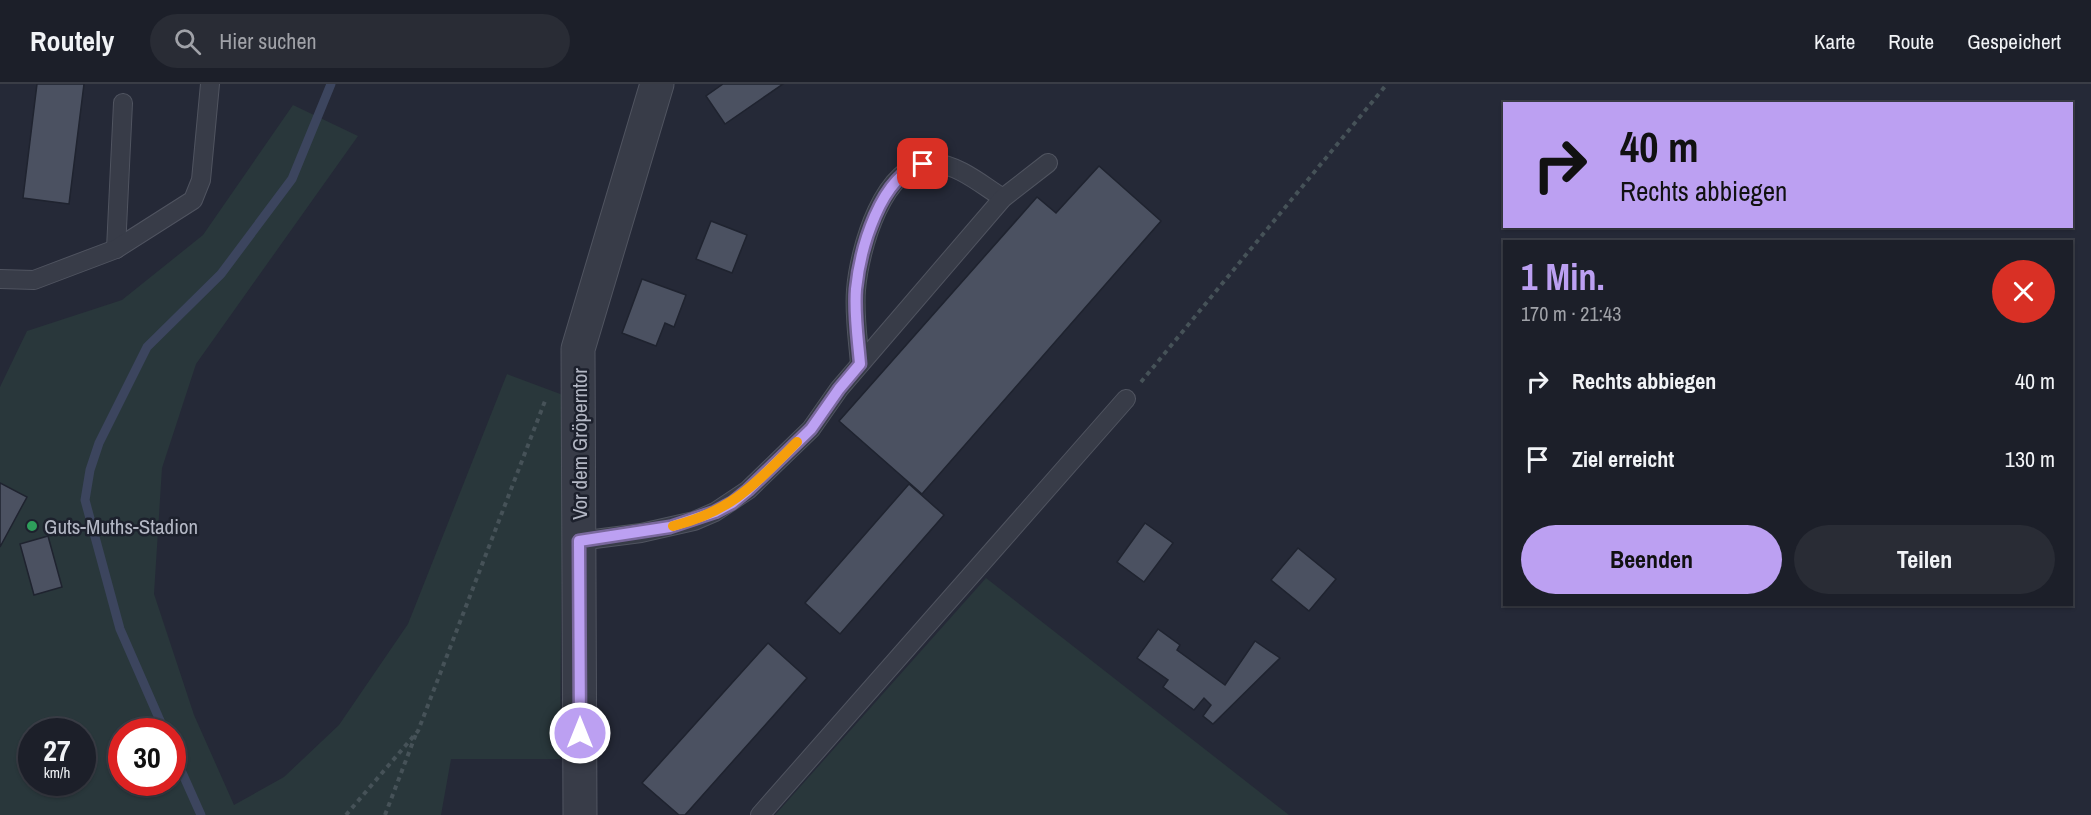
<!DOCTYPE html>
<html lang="de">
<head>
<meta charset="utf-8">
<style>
  body { margin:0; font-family:"Archivo Narrow",sans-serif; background:#292c35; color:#f1f3f6; height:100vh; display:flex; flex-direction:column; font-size:22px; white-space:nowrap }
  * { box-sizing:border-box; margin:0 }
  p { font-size:20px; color:#a0a2a8 }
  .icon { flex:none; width:33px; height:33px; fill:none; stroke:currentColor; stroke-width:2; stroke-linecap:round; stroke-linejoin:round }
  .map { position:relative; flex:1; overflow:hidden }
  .side { position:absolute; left:1503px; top:156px; width:570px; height:366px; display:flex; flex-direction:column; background:#1c1f29; border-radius:0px; box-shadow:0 2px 4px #0004,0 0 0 2px #3a3d46 }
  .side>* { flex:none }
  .hud { position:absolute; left:1503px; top:18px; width:570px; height:126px; border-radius:0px; box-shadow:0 2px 4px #0004,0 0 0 2px #3a3d46; background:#bca0f2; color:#111; overflow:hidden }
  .speed { position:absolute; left:18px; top:634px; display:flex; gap:12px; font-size:30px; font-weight:700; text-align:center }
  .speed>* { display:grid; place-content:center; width:78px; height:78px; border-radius:50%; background:#1c1f29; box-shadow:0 2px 4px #0004,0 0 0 2px #3a3d46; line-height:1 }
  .speed small { font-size:15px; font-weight:400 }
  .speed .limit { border:9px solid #d22; background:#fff; color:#111 }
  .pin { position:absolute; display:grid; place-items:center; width:51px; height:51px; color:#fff; margin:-26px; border-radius:12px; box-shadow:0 3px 9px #0006 }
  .me { position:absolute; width:66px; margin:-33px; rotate:0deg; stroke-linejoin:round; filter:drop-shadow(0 0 4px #0008) }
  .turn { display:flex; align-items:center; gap:21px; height:126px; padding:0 18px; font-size:27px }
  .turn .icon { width:78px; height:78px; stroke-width:2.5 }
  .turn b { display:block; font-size:42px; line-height:51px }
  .round { display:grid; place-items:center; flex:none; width:63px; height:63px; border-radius:32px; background:#292c35 }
  .headline { display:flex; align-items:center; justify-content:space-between; height:102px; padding:0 18px }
  h1 { font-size:36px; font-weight:700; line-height:45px; color:#bca0f2 }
  .cta { display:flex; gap:12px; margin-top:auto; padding:12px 18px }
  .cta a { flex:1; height:69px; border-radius:36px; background:#bca0f2; color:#111; font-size:24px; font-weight:700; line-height:69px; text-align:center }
  .cta a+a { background:#292c35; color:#f1f3f6 }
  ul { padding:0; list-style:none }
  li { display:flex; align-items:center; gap:18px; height:78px; padding:0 18px }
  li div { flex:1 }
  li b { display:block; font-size:22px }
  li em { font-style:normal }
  header { display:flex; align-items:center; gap:36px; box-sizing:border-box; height:84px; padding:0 30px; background:#1c1f29; border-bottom:2px solid #3a3d46 }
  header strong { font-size:28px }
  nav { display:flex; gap:33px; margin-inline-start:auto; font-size:21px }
  .search { width:420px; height:54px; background:#292c35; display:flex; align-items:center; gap:15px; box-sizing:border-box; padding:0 21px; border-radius:33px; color:#a0a2a8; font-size:22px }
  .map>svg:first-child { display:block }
  .green { fill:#29373b; fill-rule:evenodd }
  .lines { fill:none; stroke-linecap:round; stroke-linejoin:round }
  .stream { stroke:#3c455e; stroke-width:9 }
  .building { fill:#4b5161; stroke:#1f232f; stroke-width:1.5 }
  .lane-casing { stroke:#505460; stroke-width:20 }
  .street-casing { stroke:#505460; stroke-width:35 }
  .path { stroke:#465258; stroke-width:4; stroke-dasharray:4.5 4.5; stroke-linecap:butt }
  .lane { stroke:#383c48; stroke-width:18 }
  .street { stroke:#383c48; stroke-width:33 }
  .route-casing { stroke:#7a689d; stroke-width:15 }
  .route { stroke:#bca0f2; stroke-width:10 }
  .slow { stroke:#f59e0b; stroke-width:10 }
  .leisure-dot { fill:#2e9e5b; stroke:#1d212d; stroke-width:2 }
  .labels { text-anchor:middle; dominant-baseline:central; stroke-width:5; stroke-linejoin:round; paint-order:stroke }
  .street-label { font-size:21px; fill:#b3b7c4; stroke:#1d212d }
  .poi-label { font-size:21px; fill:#b3b7c4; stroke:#1d212d; text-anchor:start }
</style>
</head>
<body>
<header>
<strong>Routely</strong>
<div class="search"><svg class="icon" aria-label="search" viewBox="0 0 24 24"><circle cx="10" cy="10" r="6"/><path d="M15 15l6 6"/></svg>Hier suchen</div>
<nav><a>Karte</a><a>Route</a><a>Gespeichert</a></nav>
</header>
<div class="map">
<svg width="2091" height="731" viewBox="0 0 2091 731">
  <rect width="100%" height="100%" fill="#252937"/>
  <g class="green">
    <path d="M293,21L358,52L196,280L162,384L154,510L194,631L234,721L284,693L339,641L408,540L507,290L563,311L560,675H451L441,731H0V303L27,247L122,216L203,151ZM32,648H82V699H32ZM122,648H172V699H122Z"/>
    <path d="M986,494L1289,731H775Z"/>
  </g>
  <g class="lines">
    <g class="stream">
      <path d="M165,648L120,545L85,416L90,386L99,359L147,263L221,190L292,95L331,0"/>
      <path d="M172,666L201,731"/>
    </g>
  </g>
  <g class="building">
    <path d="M37,0H84L69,120L23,114Z"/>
    <path d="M723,0H783L725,40L706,12Z"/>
    <path d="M1099,82L1161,137L922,410L839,337L1037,113L1056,129Z"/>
    <path d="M711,137L747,151L732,189L696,175Z"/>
    <path d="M642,195L686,211L674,243L665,239L656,262L622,249Z"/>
    <path d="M0,399L27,413L0,463Z"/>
    <path d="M909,400L944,431L840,550L805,519Z"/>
    <path d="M1145,439L1173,459L1144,498L1117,478Z"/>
    <path d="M48,452L62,503L34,511L20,460Z"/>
    <path d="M1298,464L1336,495L1309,527L1271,496Z"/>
    <path d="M1158,545L1180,561L1177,566L1225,601L1255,557L1280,574L1213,640L1203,632L1211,621L1204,614L1194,626L1163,603L1168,596L1137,574Z"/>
    <path d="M768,559L807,594L685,731H679L642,699Z"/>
  </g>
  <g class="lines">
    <defs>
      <g id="lane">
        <path d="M116,165L123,19"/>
        <path d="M0,195L34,196L116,165L193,116L201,96L210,0"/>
        <path d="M860,280C858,255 854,231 856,206C859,167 883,76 934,79C959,81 982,101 1003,114"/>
        <path d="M579,457L641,449L694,437L715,428L748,406L811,345L839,305L1003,114L1048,79"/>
        <path d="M760,731L1126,315"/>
      </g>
      <path id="street" d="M580,731L578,265L657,0"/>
    </defs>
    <use href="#lane" class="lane-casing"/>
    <use href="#street" class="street-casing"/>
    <g class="path">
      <path d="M1141,298L1387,0"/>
      <path d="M346,731L418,647L545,317"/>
      <path d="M385,731L416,650"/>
    </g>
    <use href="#lane" class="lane"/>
    <use href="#street" class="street"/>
  </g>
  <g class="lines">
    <defs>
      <path id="route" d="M580,649L579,457L670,443L715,428L732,419L748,406L811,345L839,305L860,280C858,255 854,230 856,205C860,166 880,91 923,80"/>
    </defs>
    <use href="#route" class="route-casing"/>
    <use href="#route" class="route"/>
    <path class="slow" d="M673,442C732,427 755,400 797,358"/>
  </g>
  <circle class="leisure-dot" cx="32" cy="442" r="6"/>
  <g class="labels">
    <g class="street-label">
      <text transform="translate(579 360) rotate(-90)">Vor dem Gröperntor</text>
    </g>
    <g class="poi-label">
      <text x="44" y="442">Guts-Muths-Stadion</text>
    </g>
  </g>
</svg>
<div class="speed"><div>27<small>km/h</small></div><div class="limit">30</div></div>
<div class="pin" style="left:923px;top:80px;background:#d93025"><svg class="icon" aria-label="arrive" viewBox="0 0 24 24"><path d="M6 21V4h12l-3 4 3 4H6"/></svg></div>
<svg class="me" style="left:580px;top:649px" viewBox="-20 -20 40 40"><circle r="17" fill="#bca0f2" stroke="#fff" stroke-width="3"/><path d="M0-11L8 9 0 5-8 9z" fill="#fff"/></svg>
<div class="hud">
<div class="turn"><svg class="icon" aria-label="right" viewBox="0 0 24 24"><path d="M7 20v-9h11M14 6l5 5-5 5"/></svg><div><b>40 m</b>Rechts abbiegen</div></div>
</div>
<section class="side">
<div class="headline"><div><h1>1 Min.</h1><p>170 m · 21:43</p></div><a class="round" style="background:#d93025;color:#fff"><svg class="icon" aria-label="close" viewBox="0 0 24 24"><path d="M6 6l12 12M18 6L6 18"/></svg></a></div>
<ul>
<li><svg class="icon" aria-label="right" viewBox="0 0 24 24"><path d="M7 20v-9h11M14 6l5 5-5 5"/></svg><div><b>Rechts abbiegen</b></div><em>40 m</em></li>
<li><svg class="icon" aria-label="arrive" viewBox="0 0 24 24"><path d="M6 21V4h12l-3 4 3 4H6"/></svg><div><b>Ziel erreicht</b></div><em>130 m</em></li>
</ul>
<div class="cta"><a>Beenden</a><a>Teilen</a></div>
</section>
</div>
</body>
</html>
